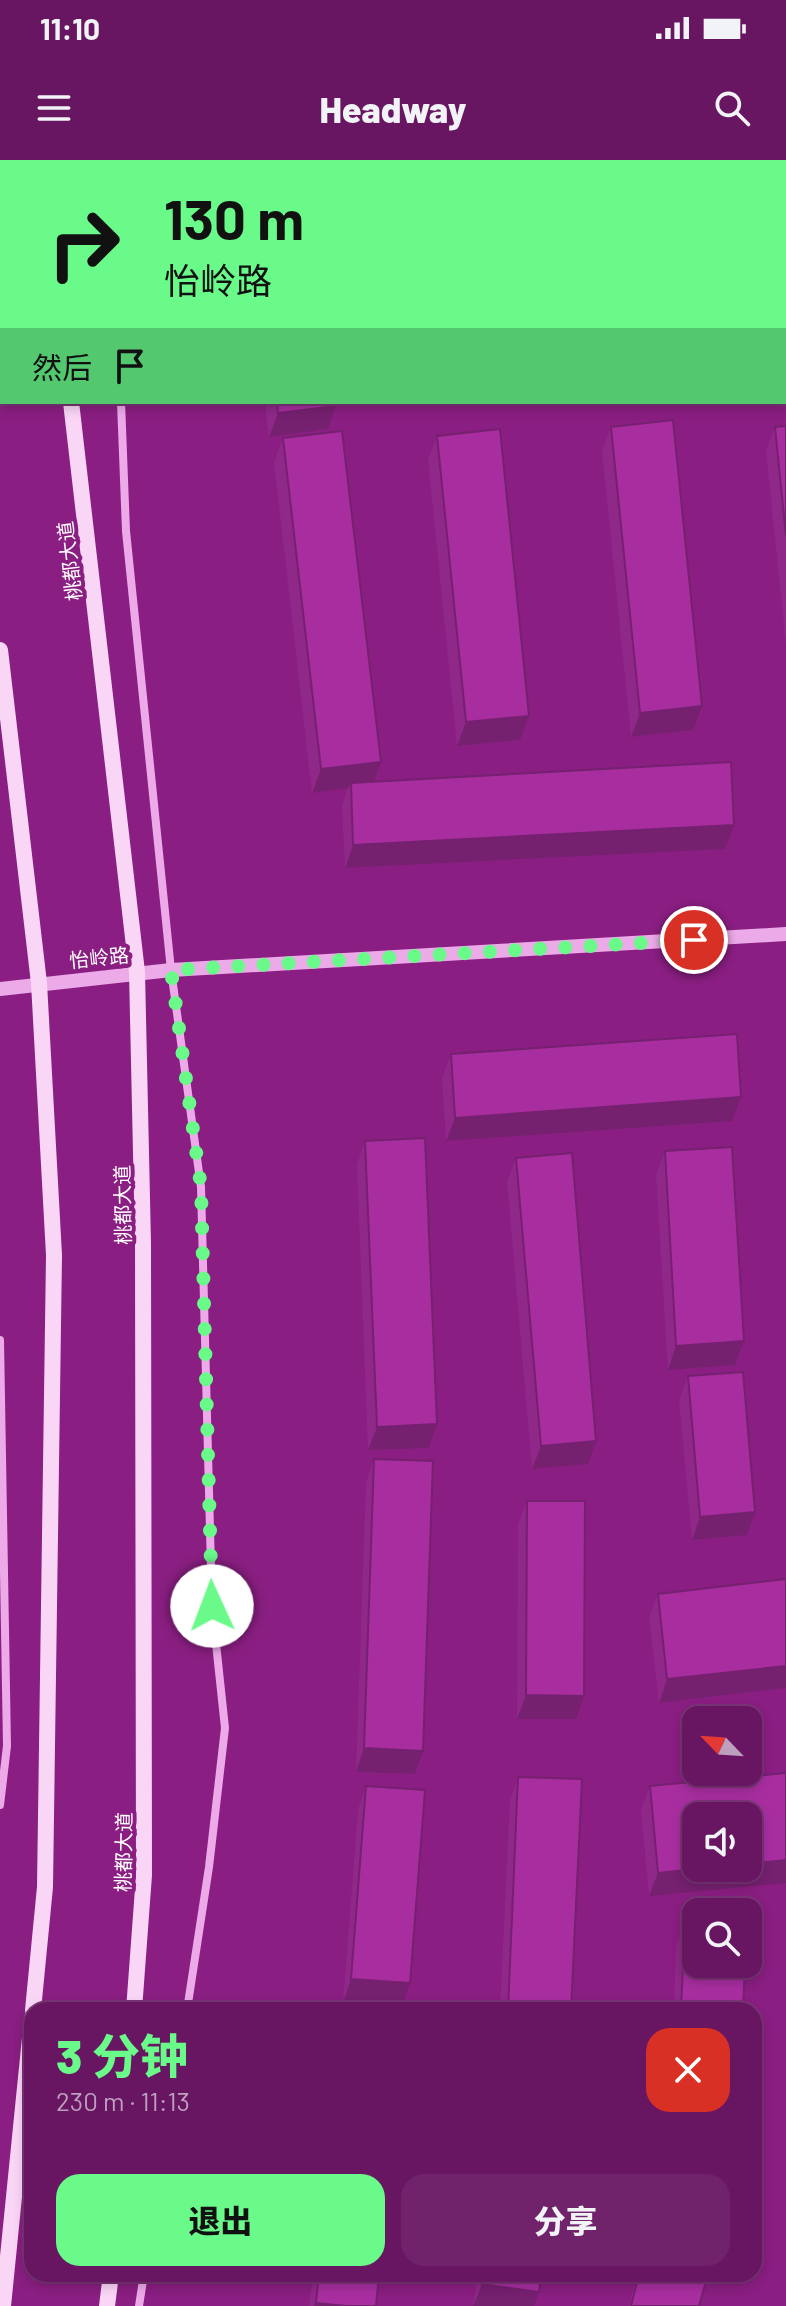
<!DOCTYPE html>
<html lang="zh">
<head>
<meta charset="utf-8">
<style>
  body { margin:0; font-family:Barlow,"Noto Sans SC",sans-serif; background:#70236b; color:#f1f3f6; height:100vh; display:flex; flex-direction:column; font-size:30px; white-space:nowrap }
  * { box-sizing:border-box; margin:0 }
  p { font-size:26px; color:#bd9fbe }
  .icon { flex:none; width:44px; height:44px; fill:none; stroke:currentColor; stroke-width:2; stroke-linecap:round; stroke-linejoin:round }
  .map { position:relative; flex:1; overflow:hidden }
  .details { position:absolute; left:24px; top:1842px; width:738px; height:280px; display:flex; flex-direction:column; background:#681662; border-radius:24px; box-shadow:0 4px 12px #0003,0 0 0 2px #7b3577 }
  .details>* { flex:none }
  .hud { position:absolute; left:0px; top:0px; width:786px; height:244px; box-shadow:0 4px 12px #0003,0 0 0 2px #7b3577; background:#69fa8a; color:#111; overflow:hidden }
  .needle { width:52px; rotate:295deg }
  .tools { position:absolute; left:682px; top:1546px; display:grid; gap:16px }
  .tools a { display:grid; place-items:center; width:80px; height:80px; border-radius:16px; background:#681662; box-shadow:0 4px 12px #0003,0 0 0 2px #7b3577; font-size:40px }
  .pin { position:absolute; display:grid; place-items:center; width:68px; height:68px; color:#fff; margin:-34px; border:4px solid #fff; border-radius:50%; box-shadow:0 2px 8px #0007 }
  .me { position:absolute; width:88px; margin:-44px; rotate:358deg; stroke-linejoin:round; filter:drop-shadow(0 0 6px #0008) }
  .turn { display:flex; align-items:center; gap:28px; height:168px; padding:0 32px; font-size:36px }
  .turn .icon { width:104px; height:104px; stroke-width:2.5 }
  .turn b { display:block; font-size:56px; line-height:68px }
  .then { display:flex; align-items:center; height:76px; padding:0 32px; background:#0003; gap:16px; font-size:30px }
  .round { display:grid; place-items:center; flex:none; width:84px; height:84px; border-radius:24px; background:#70236b }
  .summary { display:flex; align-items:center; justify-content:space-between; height:136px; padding:0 32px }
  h1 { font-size:48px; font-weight:800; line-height:60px; color:#69fa8a }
  .button { display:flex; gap:16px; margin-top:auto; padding:16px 32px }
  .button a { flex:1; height:92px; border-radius:24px; background:#69fa8a; color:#111; font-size:32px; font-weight:800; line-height:92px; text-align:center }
  .button a+a { background:#70236b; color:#f1f3f6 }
  .status { display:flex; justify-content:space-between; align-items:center; height:56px; padding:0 40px; background:#681662; direction:ltr }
  .status svg { height:22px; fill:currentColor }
  header { display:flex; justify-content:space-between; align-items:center; height:104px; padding:0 32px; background:#681662; font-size:36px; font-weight:800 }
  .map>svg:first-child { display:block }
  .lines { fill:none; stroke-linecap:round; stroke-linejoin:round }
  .minor { stroke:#ecaae8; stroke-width:8 }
  .tertiary { stroke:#ecaae8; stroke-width:14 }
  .secondary { stroke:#f9d6f6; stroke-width:16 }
  .wall { fill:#90288a }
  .shaded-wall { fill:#762070 }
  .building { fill:#a82ea0; stroke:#762070; stroke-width:2 }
  .route { stroke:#69fa8a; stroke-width:14; stroke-dasharray:0 25.2 }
  .labels { text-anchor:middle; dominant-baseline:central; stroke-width:8; stroke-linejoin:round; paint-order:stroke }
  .street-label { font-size:20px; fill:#fff; stroke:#8a1e82 }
</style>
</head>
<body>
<div class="status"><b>11:10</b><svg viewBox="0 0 49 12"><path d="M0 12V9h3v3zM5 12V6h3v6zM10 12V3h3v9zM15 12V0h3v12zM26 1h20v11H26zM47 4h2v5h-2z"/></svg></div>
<header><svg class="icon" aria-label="menu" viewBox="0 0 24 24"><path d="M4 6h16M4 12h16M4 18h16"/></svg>Headway<svg class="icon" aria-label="search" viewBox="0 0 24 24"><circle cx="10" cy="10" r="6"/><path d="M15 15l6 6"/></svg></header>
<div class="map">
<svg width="786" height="2146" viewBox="0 0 786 2146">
  <rect width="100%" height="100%" fill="#8a1e82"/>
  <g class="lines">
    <g class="minor">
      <path d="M87,0V2"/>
      <path d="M121,242L126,371L171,810L201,1027L212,1446L225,1568L209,1707L187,1850"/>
      <path d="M0,1180L7,1586L0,1645"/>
      <path d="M139,2146L144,2114"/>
    </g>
    <path class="tertiary" d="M0,829L171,810L786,774"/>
    <g class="secondary">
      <path d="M43,0V2"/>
      <path d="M71,242L137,812L143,1083L144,1715L134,1850"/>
      <path d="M0,490L39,823L54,1095L45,1727L33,1850"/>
      <path d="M3,2146L32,1858"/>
      <path d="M107,2146L111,2114"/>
    </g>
  </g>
  <g class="wall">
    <rect x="237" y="0" width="70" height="2"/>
    <rect x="400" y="0" width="72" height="2"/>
    <rect x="550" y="0" width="80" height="2"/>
    <path d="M715,0H786V131H784V2H715Z"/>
    <path d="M265,242H336L328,269L269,277Z"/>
    <path d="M786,266V484L766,291L775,267Z"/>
    <path d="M611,267L693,570L631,577L602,290Z"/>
    <path d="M437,276L529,556L520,580L457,586L428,300Z"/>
    <path d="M283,278L374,621L725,689L345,708L342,646L348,628L312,633L274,302Z"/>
    <path d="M451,894L732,961L446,981L442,918Z"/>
    <path d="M365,981L437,1264L429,1288L368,1290L357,1005Z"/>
    <path d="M665,991L744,1181L735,1205L668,1210L656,1015Z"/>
    <path d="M516,998L588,1304L532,1309L507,1021Z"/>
    <path d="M688,1216L747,1375L692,1380L679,1240Z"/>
    <path d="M374,1299L415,1614L356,1612L366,1322Z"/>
    <path d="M527,1341L576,1559H517L518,1364Z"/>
    <path d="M786,1419V1528L659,1543L649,1457L658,1434Z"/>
    <path d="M786,1613L649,1736L641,1650L650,1626Z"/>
    <path d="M518,1617L571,1850H500L510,1640Z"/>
    <path d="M366,1626L402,1847L343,1843L358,1650Z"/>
    <path d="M685,1763L743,1850H674L676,1786Z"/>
    <path d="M313,2114H379L376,2146H309Z"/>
    <path d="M478,2114H541L539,2132L534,2146H473Z"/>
    <path d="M637,2114H708L699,2146H629Z"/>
  </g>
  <g class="shaded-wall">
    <rect x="784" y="108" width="2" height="23"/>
    <path d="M336,246L328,269L269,277L278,253Z"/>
    <path d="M702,546L693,570L631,577L640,553Z"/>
    <path d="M529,556L520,580L457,586L466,562Z"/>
    <path d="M381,602L372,626L351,623L348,628L312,633L321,609Z"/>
    <path d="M734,665L725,689L345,708L353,685Z"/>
    <path d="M741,937L732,961L446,981L455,958Z"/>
    <path d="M744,1181L735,1205L668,1210L676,1186Z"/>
    <path d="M437,1264L429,1288L368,1290L377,1267Z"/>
    <path d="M596,1281L588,1304L532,1309L541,1286Z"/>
    <path d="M755,1352L747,1375L692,1380L700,1357Z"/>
    <path d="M786,1506V1528L659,1543L667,1519Z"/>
    <path d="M526,1535L584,1536L576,1559H517Z"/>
    <path d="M364,1588L423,1591L415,1614L356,1612Z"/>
    <path d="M786,1700V1723L649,1736L658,1713L706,1708H748V1704Z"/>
    <path d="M351,1819L410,1823L402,1847L343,1843Z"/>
    <path d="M482,2124L539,2132L534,2146H473Z"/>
    <path d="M316,2143L347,2146H314Z"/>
  </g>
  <g class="building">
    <rect x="248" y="0" width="59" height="2"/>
    <rect x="412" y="0" width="60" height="2"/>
    <rect x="562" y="0" width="68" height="2"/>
    <path d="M726,0H786V108H784V2H726Z"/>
    <path d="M277,242H336V246L278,253Z"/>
    <path d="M673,260L702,546L640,553L611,267Z"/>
    <path d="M786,266V376L775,267Z"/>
    <path d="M500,269L529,556L466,562L437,276Z"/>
    <path d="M342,271L381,602L321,609L283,278Z"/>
    <path d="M731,602L734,665L353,685L351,623Z"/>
    <path d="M737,874L741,937L455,958L451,894Z"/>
    <path d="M425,978L437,1264L377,1267L365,981Z"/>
    <path d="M732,987L744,1181L676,1186L665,991Z"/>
    <path d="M572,993L596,1281L541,1286L516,998Z"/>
    <path d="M743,1212L755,1352L700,1357L688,1216Z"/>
    <path d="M374,1299L433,1301L423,1591L364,1588Z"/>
    <path d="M527,1341H585L584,1536L526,1535Z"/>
    <path d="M786,1419V1506L667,1519L658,1434Z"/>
    <path d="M786,1613V1700L748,1704V1656H696V1708H706L658,1713L650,1626Z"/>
    <path d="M518,1617L582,1619L571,1850H508Z"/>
    <path d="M366,1626L425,1630L410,1823L351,1819Z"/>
    <path d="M685,1763H696V1804H745L743,1850H681Z"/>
    <path d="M319,2114H379L376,2146H347L316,2143Z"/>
    <path d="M483,2114H541L539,2132L482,2124Z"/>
    <path d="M639,2114H708L699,2146H631Z"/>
  </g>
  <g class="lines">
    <path class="route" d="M212,1446L201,1027L171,810L694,780"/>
  </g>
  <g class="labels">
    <g class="street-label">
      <text transform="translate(69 401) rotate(-97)">桃都大道</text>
      <text transform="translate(99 797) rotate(-6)">怡岭路</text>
      <text transform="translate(122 1045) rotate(-91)">桃都大道</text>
      <text transform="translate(123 1692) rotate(-89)">桃都大道</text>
    </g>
  </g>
</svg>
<div class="tools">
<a><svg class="needle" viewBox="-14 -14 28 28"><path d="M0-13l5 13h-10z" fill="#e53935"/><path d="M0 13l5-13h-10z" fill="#bd9fbe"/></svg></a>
<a><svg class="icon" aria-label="sound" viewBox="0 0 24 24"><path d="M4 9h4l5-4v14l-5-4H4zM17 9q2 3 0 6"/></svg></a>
<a><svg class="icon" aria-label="search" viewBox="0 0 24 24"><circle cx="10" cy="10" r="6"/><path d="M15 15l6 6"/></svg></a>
</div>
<div class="pin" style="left:694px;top:780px;background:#d93025"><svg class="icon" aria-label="arrive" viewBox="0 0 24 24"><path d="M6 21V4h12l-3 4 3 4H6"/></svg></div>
<svg class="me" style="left:212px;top:1446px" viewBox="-20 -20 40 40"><circle r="19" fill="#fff"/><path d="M0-13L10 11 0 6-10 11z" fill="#69fa8a"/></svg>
<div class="hud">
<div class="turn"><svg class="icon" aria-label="right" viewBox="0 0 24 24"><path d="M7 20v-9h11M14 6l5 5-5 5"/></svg><div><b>130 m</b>怡岭路</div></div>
<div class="then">然后<svg class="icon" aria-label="arrive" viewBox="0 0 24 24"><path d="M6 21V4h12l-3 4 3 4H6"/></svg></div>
</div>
<section class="details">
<div class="summary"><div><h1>3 分钟</h1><p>230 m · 11:13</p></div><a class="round" style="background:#d93025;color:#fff"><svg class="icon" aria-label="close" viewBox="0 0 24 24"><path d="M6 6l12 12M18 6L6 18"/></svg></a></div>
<div class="button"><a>退出</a><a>分享</a></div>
</section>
</div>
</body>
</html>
